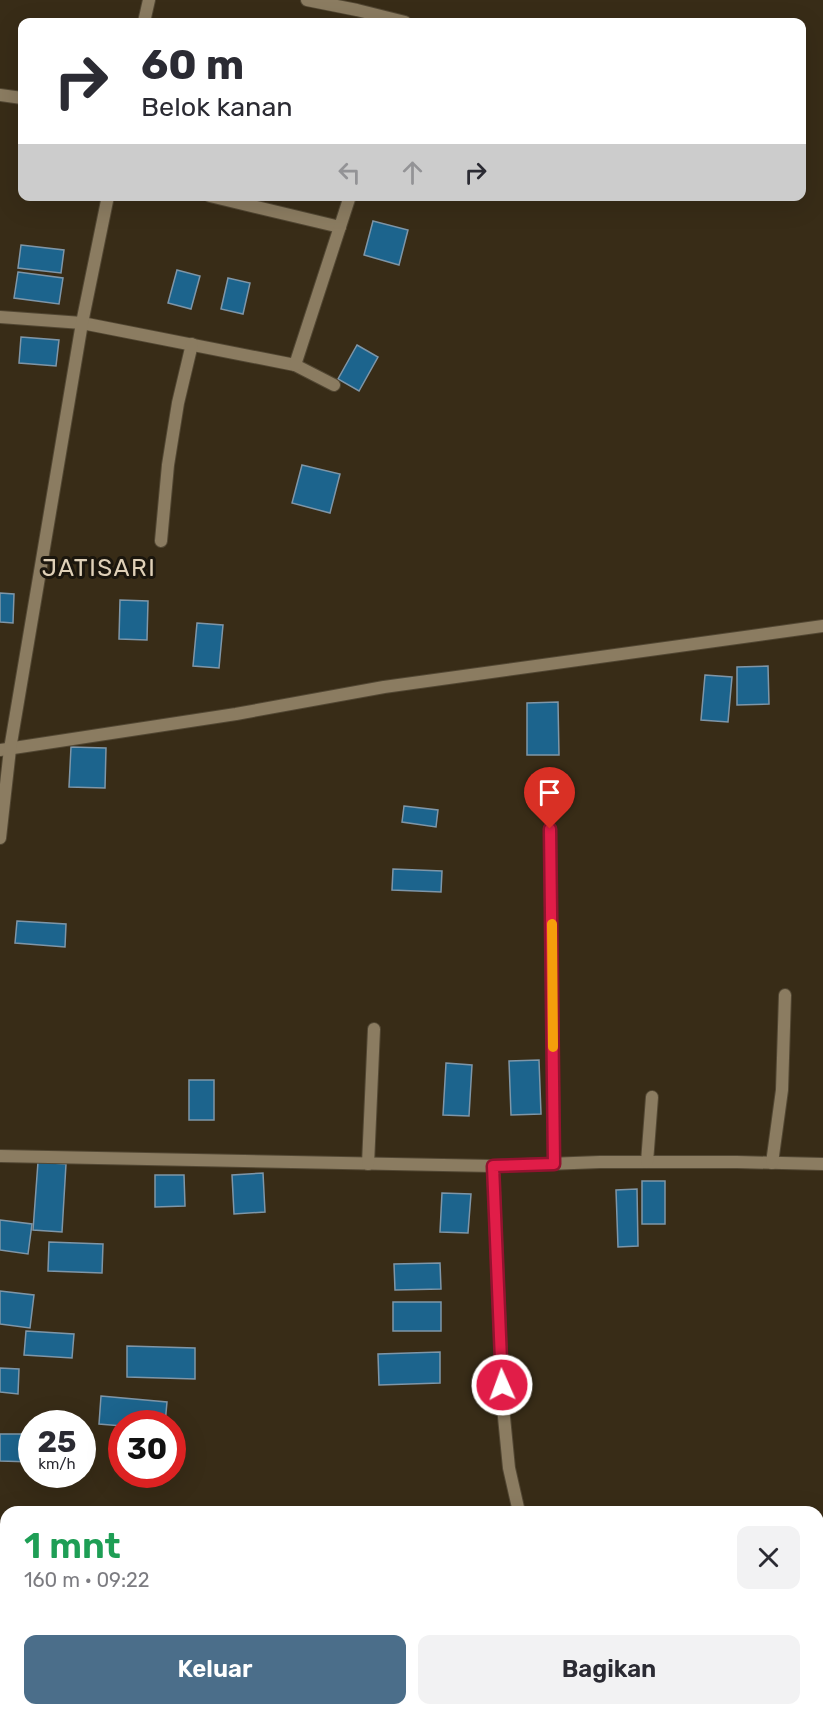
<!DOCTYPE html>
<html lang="id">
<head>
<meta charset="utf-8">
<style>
  body { margin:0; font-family:Rubik,sans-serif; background:#f2f2f3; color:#2b2b33; height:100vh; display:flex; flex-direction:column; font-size:22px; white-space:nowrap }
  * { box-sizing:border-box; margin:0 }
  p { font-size:20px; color:#7c7c81 }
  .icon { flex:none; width:33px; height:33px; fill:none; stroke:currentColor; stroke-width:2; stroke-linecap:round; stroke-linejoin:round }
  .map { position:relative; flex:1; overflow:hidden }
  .sheet { position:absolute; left:0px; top:1506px; width:824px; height:210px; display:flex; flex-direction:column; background:#fff; border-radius:18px 18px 0 0; box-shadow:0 6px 24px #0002 }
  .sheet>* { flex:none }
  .hud { position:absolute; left:18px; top:18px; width:788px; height:183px; border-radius:12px; box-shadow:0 6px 24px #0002; background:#fff; color:#2b2b33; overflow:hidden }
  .speed { position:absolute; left:18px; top:1410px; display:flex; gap:12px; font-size:30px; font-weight:700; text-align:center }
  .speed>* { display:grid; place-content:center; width:78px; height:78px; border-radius:50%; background:#fff; box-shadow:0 6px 24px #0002; line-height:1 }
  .speed small { font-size:15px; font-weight:400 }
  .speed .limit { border:9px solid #d22; background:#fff; color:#111 }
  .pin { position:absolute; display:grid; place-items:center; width:51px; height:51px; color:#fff; margin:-62px -26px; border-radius:50% 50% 50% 0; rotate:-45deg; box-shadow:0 0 6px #0007 }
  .pin .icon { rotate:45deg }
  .me { position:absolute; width:66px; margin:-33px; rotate:358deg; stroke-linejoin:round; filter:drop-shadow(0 0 4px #0008) }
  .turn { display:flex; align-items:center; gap:21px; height:126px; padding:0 24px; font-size:27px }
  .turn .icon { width:78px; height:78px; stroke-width:2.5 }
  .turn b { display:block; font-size:42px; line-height:51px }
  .lanes { display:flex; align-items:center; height:57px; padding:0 24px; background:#0003; justify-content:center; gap:30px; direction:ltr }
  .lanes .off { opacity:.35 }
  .round { display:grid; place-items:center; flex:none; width:63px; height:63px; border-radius:12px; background:#f2f2f3 }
  .overview { display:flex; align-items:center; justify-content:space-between; height:102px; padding:0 24px }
  h1 { font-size:36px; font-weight:600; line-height:45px; color:#1e9e55 }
  .cta { display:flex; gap:12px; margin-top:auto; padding:12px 24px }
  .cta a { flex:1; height:69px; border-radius:12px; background:#4b6e8a; color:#fff; font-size:24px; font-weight:600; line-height:69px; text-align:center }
  .cta a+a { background:#f2f2f3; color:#2b2b33 }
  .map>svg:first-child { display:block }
  .building { fill:#1c648d; stroke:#7e96a8; stroke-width:1.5 }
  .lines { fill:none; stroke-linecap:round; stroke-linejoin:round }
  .street-casing { stroke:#524733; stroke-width:14 }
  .street { stroke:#8b7c61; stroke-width:12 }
  .route-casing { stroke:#92132f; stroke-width:15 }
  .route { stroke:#e11d48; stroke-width:10 }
  .slow { stroke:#f59e0b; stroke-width:10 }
  .labels { text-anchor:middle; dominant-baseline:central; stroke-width:6; stroke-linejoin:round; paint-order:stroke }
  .quarter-label { font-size:24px; letter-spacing:1.5px; fill:#dfd0b7; stroke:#1b160d }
</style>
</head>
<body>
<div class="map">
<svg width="823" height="1716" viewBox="0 0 823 1716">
  <rect width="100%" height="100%" fill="#382c17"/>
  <g class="building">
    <path d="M47,196H75L74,200Z"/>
    <path d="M373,221L408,230L399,265L364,255Z"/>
    <path d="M21,245L64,250L61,273L18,268Z"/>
    <path d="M177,270L200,276L191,309L168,303Z"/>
    <path d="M18,272L63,278L59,304L14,298Z"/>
    <path d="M228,278L250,283L243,314L221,309Z"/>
    <path d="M21,337L59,340L56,366L19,363Z"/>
    <path d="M357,345L378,357L359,391L338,379Z"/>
    <path d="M302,465L340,474L330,513L292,503Z"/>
    <path d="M0,593L14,594L13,623L0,622Z"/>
    <path d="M120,600L148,601L147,640L119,639Z"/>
    <path d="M197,623L223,625L219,668L193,666Z"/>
    <path d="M768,666L769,704L737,705V667Z"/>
    <path d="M705,675L732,677L728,722L701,720Z"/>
    <path d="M558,702L559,755H527V703Z"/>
    <path d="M71,747L106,748L105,788L69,787Z"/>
    <path d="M404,806L438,810L436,827L402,822Z"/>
    <path d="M393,869L442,871L441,892L392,890Z"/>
    <path d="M17,921L66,924L65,947L15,943Z"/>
    <path d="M539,1060L541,1114L511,1115L509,1061Z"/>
    <path d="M446,1063L472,1065L469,1116L443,1115Z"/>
    <rect x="189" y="1080" width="25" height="40"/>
    <path d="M38,1162L66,1164L62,1232L33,1230Z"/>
    <path d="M263,1173L265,1212L234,1214L232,1175Z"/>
    <path d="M155,1175H184L185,1206L155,1207Z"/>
    <rect x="642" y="1181" width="23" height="43"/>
    <path d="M637,1189L638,1246L618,1247L616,1190Z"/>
    <path d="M442,1193L471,1194L468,1233L440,1232Z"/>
    <path d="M0,1220L32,1224L28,1254L0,1250Z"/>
    <path d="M49,1242L103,1244L102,1273L48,1271Z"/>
    <path d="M440,1263L441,1289L395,1290L394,1264Z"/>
    <path d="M0,1291L34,1295L30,1328L0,1324Z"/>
    <rect x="393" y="1302" width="48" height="29"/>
    <path d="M26,1331L74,1334L72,1358L24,1355Z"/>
    <path d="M127,1346L195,1348V1379L127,1377Z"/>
    <path d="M440,1352V1383L379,1385L378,1354Z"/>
    <path d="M0,1368L19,1369L18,1394L0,1392Z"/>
    <path d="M101,1396L167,1402L165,1424H122V1426L99,1424Z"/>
    <path d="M0,1434H32V1462L0,1461Z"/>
  </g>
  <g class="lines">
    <defs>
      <g id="street">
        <path d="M307,0L357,10L405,22"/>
        <path d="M144,22L149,0"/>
        <path d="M0,95L22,98"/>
        <path d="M210,196L340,227"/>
        <path d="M0,317L82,323L295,365L334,385"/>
        <path d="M295,365L350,196"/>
        <path d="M161,541L168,465L178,403L192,344"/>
        <path d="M0,750L236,714L384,687L823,626"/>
        <path d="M550,829L554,1164"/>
        <path d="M0,838L10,749L82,323L108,196"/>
        <path d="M0,1156L493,1166L600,1162H737L823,1164"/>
        <path d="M647,1162L652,1097"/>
        <path d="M772,1163L782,1090L785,995"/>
        <path d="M368,1164L374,1029"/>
        <path d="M493,1166L503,1407L509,1468L519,1512"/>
        <path d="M0,1643H6"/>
      </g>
    </defs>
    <use href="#street" class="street-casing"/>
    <use href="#street" class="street"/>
  </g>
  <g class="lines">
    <defs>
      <path id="route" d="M502,1385L493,1166L554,1164L550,829"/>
    </defs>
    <use href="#route" class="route-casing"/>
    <use href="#route" class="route"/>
    <path class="slow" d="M552,924L553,1047"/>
  </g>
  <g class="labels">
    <g class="quarter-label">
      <text x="99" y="568">JATISARI</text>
    </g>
  </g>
</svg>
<div class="speed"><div>25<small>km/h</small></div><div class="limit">30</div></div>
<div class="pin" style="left:550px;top:829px;background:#d93025"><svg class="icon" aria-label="arrive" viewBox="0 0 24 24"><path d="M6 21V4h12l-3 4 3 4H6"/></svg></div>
<svg class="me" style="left:502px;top:1385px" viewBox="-20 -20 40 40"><circle r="17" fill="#e11d48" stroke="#fff" stroke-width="3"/><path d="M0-11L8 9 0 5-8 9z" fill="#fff"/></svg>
<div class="hud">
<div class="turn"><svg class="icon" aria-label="right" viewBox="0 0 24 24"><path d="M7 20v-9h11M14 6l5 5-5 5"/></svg><div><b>60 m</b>Belok kanan</div></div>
<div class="lanes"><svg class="icon off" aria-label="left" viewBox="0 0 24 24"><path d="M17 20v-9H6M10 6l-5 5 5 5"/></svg><svg class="icon off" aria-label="ahead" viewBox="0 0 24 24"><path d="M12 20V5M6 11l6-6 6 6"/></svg><svg class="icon" aria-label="right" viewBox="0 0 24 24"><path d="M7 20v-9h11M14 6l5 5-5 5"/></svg></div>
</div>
<section class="sheet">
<div class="overview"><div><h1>1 mnt</h1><p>160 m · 09:22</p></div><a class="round"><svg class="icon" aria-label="close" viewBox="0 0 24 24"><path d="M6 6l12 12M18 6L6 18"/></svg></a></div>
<div class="cta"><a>Keluar</a><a>Bagikan</a></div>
</section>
</div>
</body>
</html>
